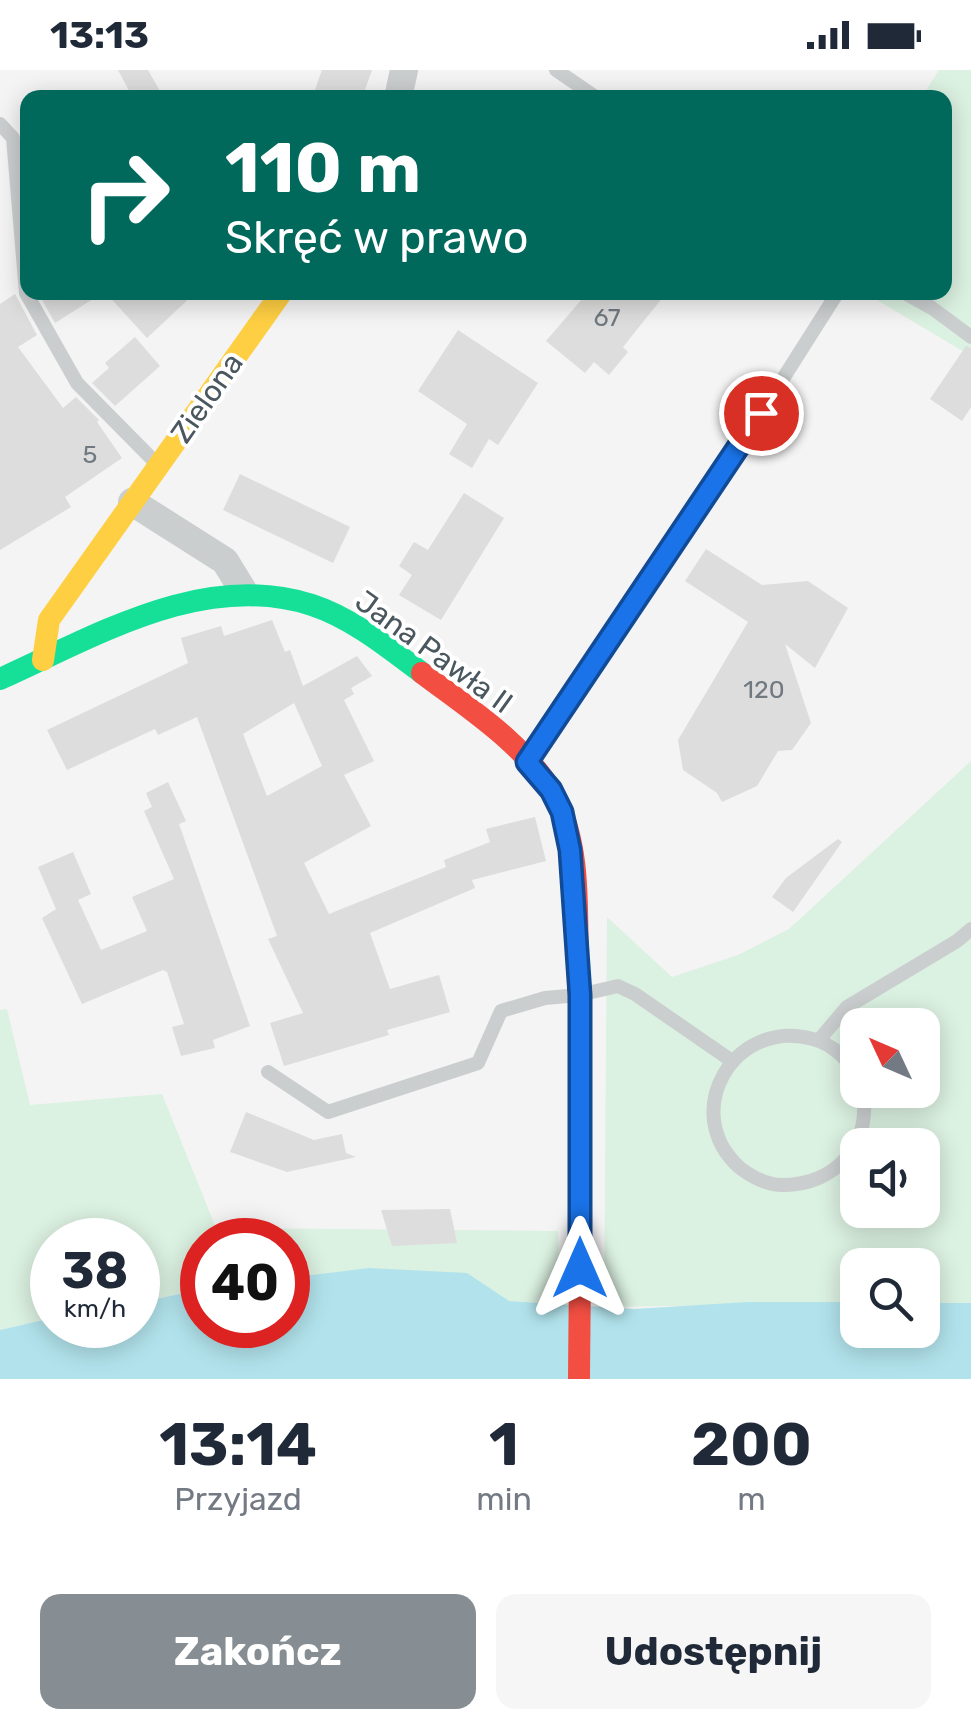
<!DOCTYPE html>
<html lang="pl">
<head>
<meta charset="utf-8">
<style>
  body { margin:0; font-family:Rubik,sans-serif; background:#f6f6f7; color:#1f2937; height:100vh; display:flex; flex-direction:column; font-size:38px; white-space:nowrap }
  * { box-sizing:border-box; margin:0 }
  p { font-size:32px; color:#747a83 }
  .icon { flex:none; width:55px; height:55px; fill:none; stroke:currentColor; stroke-width:2; stroke-linecap:round; stroke-linejoin:round }
  .map { position:relative; height:1309px; overflow:hidden }
  .panel { display:flex; flex-direction:column; background:#fff; flex:1 }
  .panel>* { flex:none }
  .guide { position:absolute; left:20px; top:20px; width:932px; height:210px; border-radius:20px; box-shadow:0 5px 25px #0003; background:#00695c; color:#fff; overflow:hidden }
  .needle { width:65px; rotate:314deg }
  .tools { position:absolute; left:840px; top:938px; display:grid; gap:20px }
  .tools a { display:grid; place-items:center; width:100px; height:100px; border-radius:20px; background:#fff; box-shadow:0 5px 25px #0003; font-size:50px }
  .speed { position:absolute; left:30px; top:1148px; display:flex; gap:20px; font-size:50px; font-weight:700; text-align:center }
  .speed>* { display:grid; place-content:center; width:130px; height:130px; border-radius:50%; background:#fff; box-shadow:0 5px 25px #0003; line-height:1 }
  .speed small { font-size:25px; font-weight:400 }
  .speed .limit { border:15px solid #d22; background:#fff; color:#111 }
  .pin { position:absolute; display:grid; place-items:center; width:85px; height:85px; color:#fff; margin:-42px; border:5px solid #fff; border-radius:50%; box-shadow:0 2px 10px #0007 }
  .me { position:absolute; width:110px; margin:-55px; rotate:0deg; stroke-linejoin:round; filter:drop-shadow(0 0 8px #0008) }
  .turn { display:flex; align-items:center; gap:35px; height:210px; padding:0 40px; font-size:45px }
  .turn .icon { width:130px; height:130px; stroke-width:2.5 }
  .turn b { display:block; font-size:70px; line-height:85px }
  .eta { display:flex; justify-content:space-evenly; align-items:center; height:170px; text-align:center }
  .eta b { font-size:60px; font-weight:700; line-height:70px }
  .primary-button { display:flex; gap:20px; margin-top:auto; padding:20px 40px }
  .primary-button a { flex:1; height:115px; border-radius:20px; background:#868e93; color:#fff; font-size:40px; font-weight:700; line-height:115px; text-align:center }
  .primary-button a+a { background:#f6f6f7; color:#1f2937 }
  .status { display:flex; justify-content:space-between; align-items:center; height:70px; padding:0 50px; background:#fff; direction:ltr }
  .status svg { height:28px; fill:currentColor }
  .map>svg:first-child { display:block }
  .green { fill:#dbf1e1; fill-rule:evenodd }
  .water { fill:#b2e3ec }
  .building { fill:#ddddde; fill-rule:evenodd }
  .lines { fill:none; stroke-linecap:round; stroke-linejoin:round }
  .lane { stroke:#cbcecf; stroke-width:14 }
  .street { stroke:#cbcecf; stroke-width:28 }
  .fast { stroke:#16e098; stroke-width:22 }
  .slow { stroke:#ffcf43; stroke-width:22 }
  .jam { stroke:#f24e42; stroke-width:22 }
  .route-casing { stroke:#114b97; stroke-width:25 }
  .route { stroke:#1a73e8; stroke-width:18 }
  .labels { text-anchor:middle; dominant-baseline:central; stroke-width:8; stroke-linejoin:round; paint-order:stroke }
  .number-label { font-size:25px; fill:#707980 }
  .street-label { font-size:30px; fill:#4b575f; stroke:#fff }
</style>
</head>
<body>
<div class="status"><b>13:13</b><svg viewBox="0 0 49 12"><path d="M0 12V9h3v3zM5 12V6h3v6zM10 12V3h3v9zM15 12V0h3v12zM26 1h20v11H26zM47 4h2v5h-2z"/></svg></div>
<div class="map">
<svg width="971" height="1309" viewBox="0 0 971 1309">
  <rect width="100%" height="100%" fill="#f4f4f4"/>
  <g class="green">
    <path d="M939,0H971V286L865,223L945,222V28L922,27Z"/>
    <path d="M971,691V1233H923L922,1195H858L857,1233L604,1237L607,847L672,907L738,885L789,859ZM858,955H922V1020H858ZM858,1075H922V1140H858Z"/>
    <path d="M7,939L30,1035L162,1024L216,1158L558,1161L560,1234L508,1231L466,1203L288,1208V1170H202V1219L138,1233V1170H52V1248L0,1260V940Z"/>
  </g>
  <path class="water" d="M369,1198L467,1203L509,1231L633,1239L748,1232H857L858,1260H922L923,1233H971V1309H0V1260L52,1248V1255H138V1233L202,1219V1255H288V1208Z"/>
  <g class="building">
    <path d="M118,0H148L164,28H133Z"/>
    <path d="M322,0H372L362,28H312Z"/>
    <path d="M50,222H104L55,253L41,228Z"/>
    <path d="M105,222H196L147,268Z"/>
    <path d="M588,222H667L623,277L628,282L609,305L594,292L585,303L546,271Z"/>
    <path d="M15,224L37,265L18,277L63,338L76,327L99,350L97,352L122,388L65,427L71,437L0,480V234Z"/>
    <path d="M458,260L538,313L498,375L489,369L472,398L449,384L467,354L418,321Z"/>
    <path d="M135,267L160,296L115,336L92,313L109,298L105,293Z"/>
    <path d="M966,276L971,278V337L962,351L930,329Z"/>
    <path d="M240,404L350,457L333,493L223,440Z"/>
    <path d="M464,423L504,448L441,550L399,525L412,505L399,496L414,472L428,480Z"/>
    <path d="M706,479L762,515L808,511L848,538L815,598L785,574L811,653L792,680L778,681L757,716L722,732L717,723L683,700L678,670L748,552L685,511Z"/>
    <path d="M272,550L285,582L290,580L303,616L357,586L372,606L351,618L354,624L344,630L374,691L344,705L371,756L304,793L329,844L446,797L444,790L490,772L486,759L535,747L546,791L472,810L475,818L370,863L390,919L439,905L450,942L387,960L389,965L284,996L270,953L303,943L268,869L277,866L197,647L158,665L155,659L67,700L47,660L188,593L181,568L221,556L224,566ZM294,633L322,696L267,726L243,664Z"/>
    <path d="M168,712L186,751L179,754L250,956L213,970L215,978L181,986L172,957L184,954L167,902L163,900L82,934L42,848L56,839L38,797L73,782L91,824L78,830L101,880L147,861L132,827L174,809L144,741L152,737L146,723Z"/>
    <path d="M838,769L842,772L793,842L772,827L786,808Z"/>
    <path d="M246,1042L314,1070L342,1064L346,1083L356,1087L287,1102L230,1082Z"/>
    <path d="M450,1139L457,1173L392,1176L381,1140Z"/>
  </g>
  <g class="lines">
    <g class="lane">
      <path d="M556,0L597,28"/>
      <path d="M0,54L13,68L26,223L77,313L155,392"/>
      <path d="M903,222L932,238L971,267"/>
      <path d="M529,689L723,403L838,222"/>
      <path d="M819,970L847,937L957,871L971,859"/>
      <path d="M268,1002L328,1042L478,993L501,941L545,928L579,925L618,916L635,924L732,991"/>
      <path d="M858,1008C850,990 832,974 813,969C734,947 678,1043 740,1098C752,1107 767,1115 782,1115C835,1116 874,1073 862,1020"/>
    </g>
    <g class="street">
      <path d="M398,28L404,0"/>
      <path d="M132,432L225,491L244,522"/>
    </g>
    <path class="fast" d="M0,609C96,566 204,500 312,535C352,548 389,578 422,603"/>
    <path class="slow" d="M43,590L49,550L282,222"/>
    <path class="jam" d="M422,603C468,638 527,675 555,727C582,778 576,843 578,899C583,1035 580,1172 579,1309"/>
  </g>
  <g class="lines">
    <defs>
      <path id="route" d="M580,1198V925L570,780L562,742L551,720L527,692L761,343"/>
    </defs>
    <use href="#route" class="route-casing"/>
    <use href="#route" class="route"/>
  </g>
  <g class="labels">
    <g class="number-label">
      <text x="607" y="247">67</text>
      <text x="90" y="384">5</text>
      <text x="764" y="619">120</text>
    </g>
    <g class="street-label">
      <text transform="translate(207 328) rotate(-55)">Zielona</text>
      <text transform="translate(434 582) rotate(36)">Jana Pawła II</text>
    </g>
  </g>
</svg>
<div class="tools">
<a><svg class="needle" viewBox="-14 -14 28 28"><path d="M0-13l5 13h-10z" fill="#e53935"/><path d="M0 13l5-13h-10z" fill="#747a83"/></svg></a>
<a><svg class="icon" aria-label="sound" viewBox="0 0 24 24"><path d="M4 9h4l5-4v14l-5-4H4zM17 9q2 3 0 6"/></svg></a>
<a><svg class="icon" aria-label="search" viewBox="0 0 24 24"><circle cx="10" cy="10" r="6"/><path d="M15 15l6 6"/></svg></a>
</div>
<div class="speed"><div>38<small>km/h</small></div><div class="limit">40</div></div>
<div class="pin" style="left:761px;top:343px;background:#d93025"><svg class="icon" aria-label="arrive" viewBox="0 0 24 24"><path d="M6 21V4h12l-3 4 3 4H6"/></svg></div>
<svg class="me" style="left:580px;top:1198px" viewBox="-20 -20 40 40"><path d="M0-17L14 15 0 8-14 15z" fill="#1a73e8" stroke="#fff" stroke-width="4"/></svg>
<div class="guide">
<div class="turn"><svg class="icon" aria-label="right" viewBox="0 0 24 24"><path d="M7 20v-9h11M14 6l5 5-5 5"/></svg><div><b>110 m</b>Skręć w prawo</div></div>
</div>
</div>
<section class="panel">
<div class="eta">
<div><b>13:14</b><p>Przyjazd</p></div>
<div><b>1</b><p>min</p></div>
<div><b>200</b><p>m</p></div>
</div>
<div class="primary-button"><a>Zakończ</a><a>Udostępnij</a></div>
</section>
</body>
</html>
